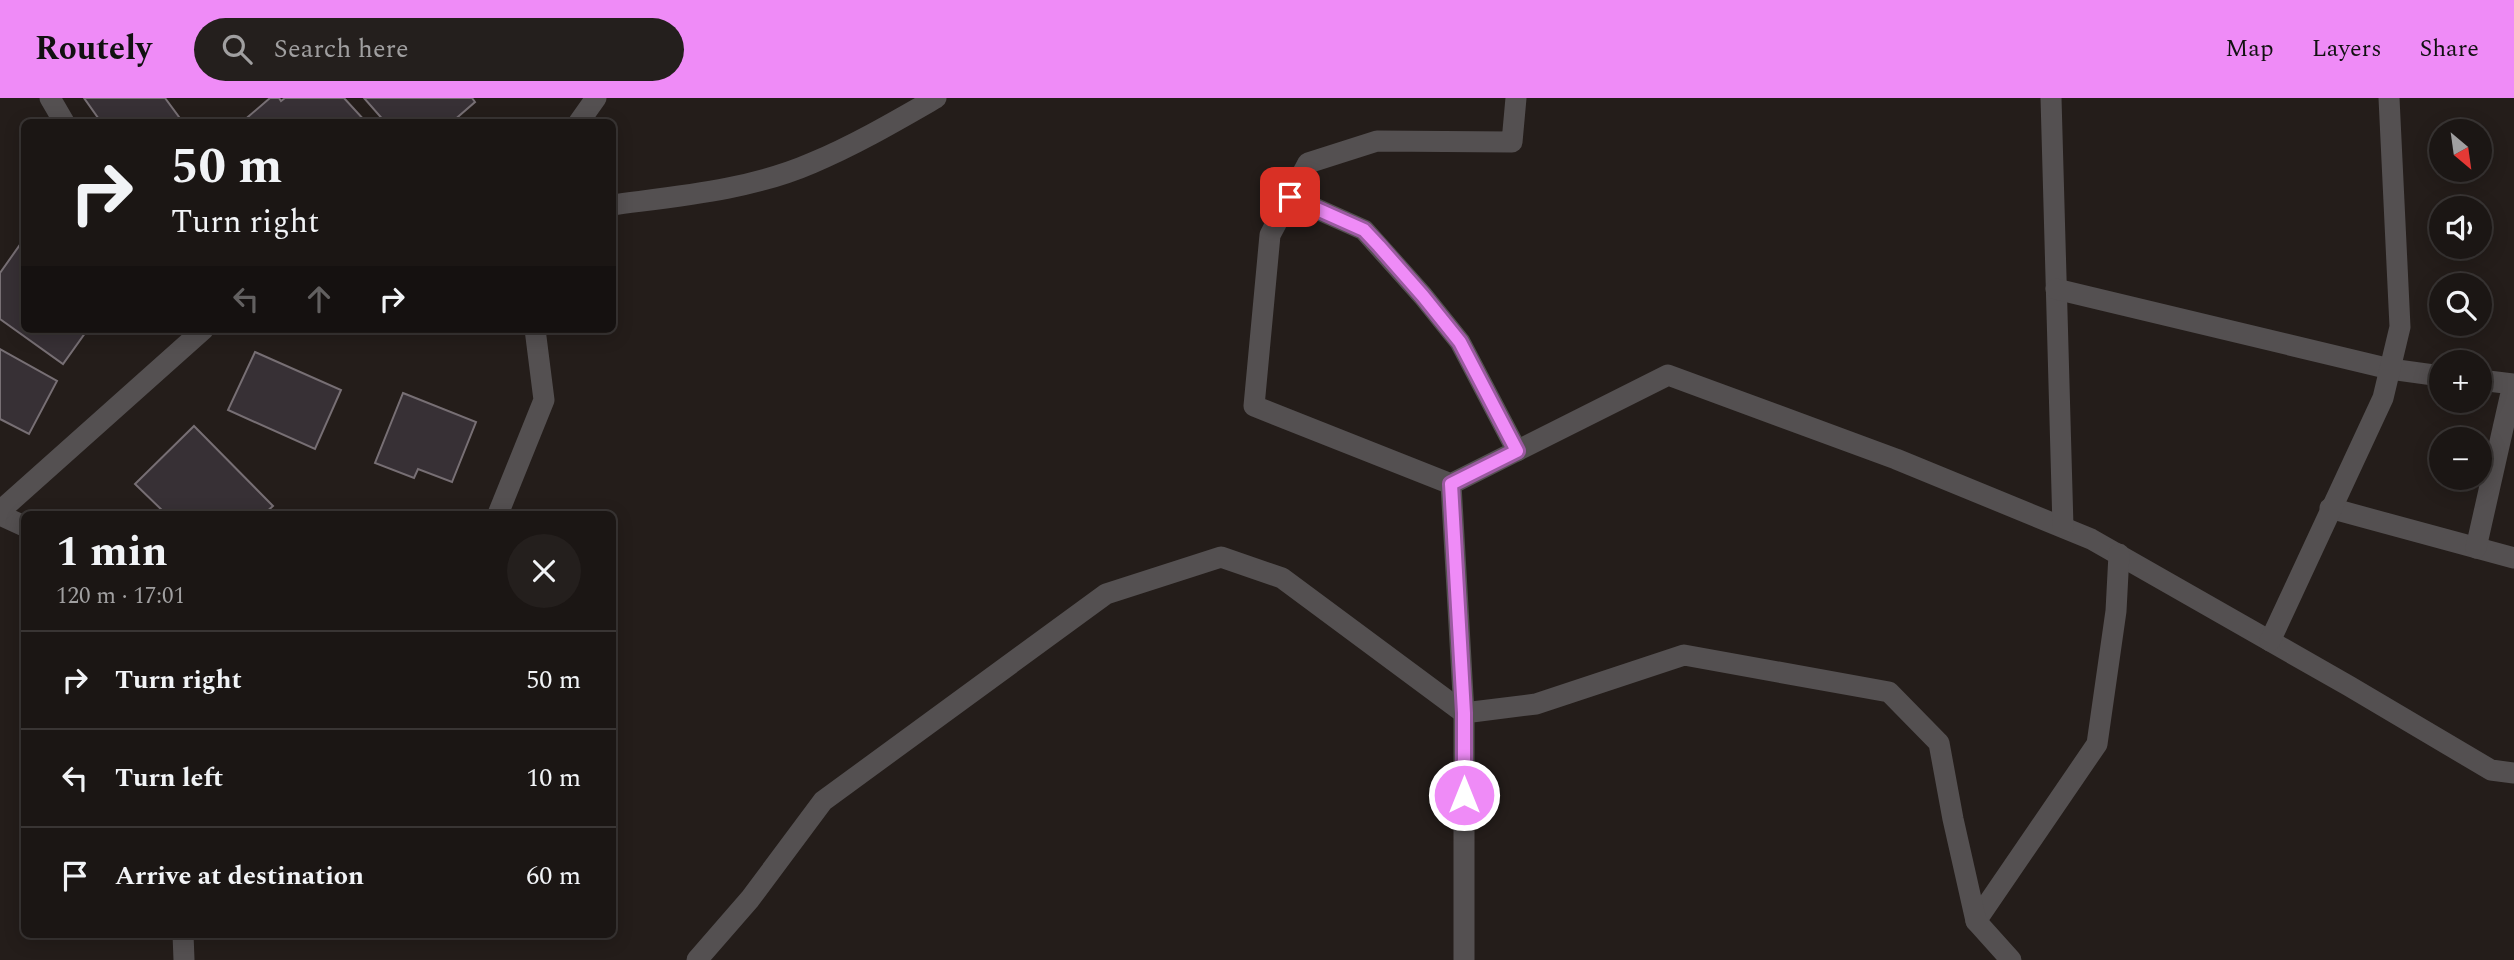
<!DOCTYPE html>
<html lang="en">
<head>
<meta charset="utf-8">
<style>
  body { margin:0; font-family:Spectral,serif; background:#241f1d; color:#f1f3f6; height:100vh; display:flex; flex-direction:column; font-size:26px; white-space:nowrap }
  * { box-sizing:border-box; margin:0 }
  p { font-size:23px; color:#a09fa0 }
  .icon { flex:none; width:38px; height:38px; fill:none; stroke:currentColor; stroke-width:2; stroke-linecap:round; stroke-linejoin:round }
  .map { position:relative; flex:1; overflow:hidden }
  .sheet { position:absolute; left:21px; top:413px; width:595px; height:427px; display:flex; flex-direction:column; background:#1b1614; border-radius:10px; box-shadow:0 4px 18px #0003,0 0 0 2px #393534 }
  .sheet>* { flex:none }
  .guide { position:absolute; left:21px; top:21px; width:595px; height:214px; border-radius:10px; box-shadow:0 4px 18px #0003,0 0 0 2px #393534; background:#1b1614; color:#f1f3f6; overflow:hidden }
  .needle { width:46px; rotate:151deg }
  .fabs { position:absolute; left:2429px; top:21px; display:grid; gap:14px }
  .fabs a { display:grid; place-items:center; width:63px; height:63px; border-radius:50%; background:#1b1614; box-shadow:0 4px 18px #0003,0 0 0 2px #393534; font-size:35px }
  .pin { position:absolute; display:grid; place-items:center; width:60px; height:60px; color:#fff; margin:-30px; border-radius:14px; box-shadow:0 4px 10px #0006 }
  .me { position:absolute; width:77px; margin:-38px; rotate:0deg; stroke-linejoin:round; filter:drop-shadow(0 0 5px #0008) }
  .turn { display:flex; align-items:center; gap:24px; height:147px; padding:0 35px; font-size:32px }
  .turn .icon { width:91px; height:91px; stroke-width:2.5 }
  .turn b { display:block; font-size:49px; line-height:60px }
  .lanes { display:flex; align-items:center; height:66px; padding:0 35px; background:#0003; justify-content:center; gap:35px; direction:ltr }
  .lanes .off { opacity:.35 }
  .round { display:grid; place-items:center; flex:none; width:74px; height:74px; border-radius:37px; background:#241f1d }
  .head { display:flex; align-items:center; justify-content:space-between; height:119px; padding:0 35px }
  h1 { font-size:42px; font-weight:700; line-height:52px }
  ul { padding:0; list-style:none }
  li { display:flex; align-items:center; gap:21px; height:98px; padding:0 35px; border-top:2px solid #393534 }
  li div { flex:1 }
  li b { display:block; font-size:26px }
  li em { font-style:normal }
  header { display:flex; align-items:center; gap:42px; box-sizing:border-box; height:98px; padding:0 35px; background:#ef8bf7; color:#111 }
  header strong { font-size:33px }
  nav { display:flex; gap:38px; margin-inline-start:auto; font-size:24px }
  .search { width:490px; height:63px; background:#241f1d; display:flex; align-items:center; gap:18px; box-sizing:border-box; padding:0 24px; border-radius:38px; color:#a09fa0; font-size:26px }
  .map>svg:first-child { display:block }
  .building { fill:#373035; stroke:#776f74; stroke-width:2 }
  .lines { fill:none; stroke-linecap:round; stroke-linejoin:round }
  .minor { stroke:#545051; stroke-width:21 }
  .tertiary { stroke:#545051; stroke-width:21 }
  .route-casing { stroke:#9b5aa1; stroke-width:18 }
  .route { stroke:#ef8bf7; stroke-width:12 }
</style>
</head>
<body>
<header>
<strong>Routely</strong>
<div class="search"><svg class="icon" aria-label="search" viewBox="0 0 24 24"><circle cx="10" cy="10" r="6"/><path d="M15 15l6 6"/></svg>Search here</div>
<nav><a>Map</a><a>Layers</a><a>Share</a></nav>
</header>
<div class="map">
<svg width="2514" height="862" viewBox="0 0 2514 862">
  <rect width="100%" height="100%" fill="#241d1a"/>
  <g class="building">
    <path d="M84,0H165L179,19L171,24H101Z"/>
    <path d="M270,0H279L281,3L285,0H344L366,24H242Z"/>
    <path d="M364,0H472L475,4L452,24H385Z"/>
    <path d="M24,141V231H88L63,266L0,221V175Z"/>
    <path d="M0,251L57,283L29,336L0,321Z"/>
    <path d="M255,254L341,292L315,351L228,312Z"/>
    <path d="M403,295L476,324L452,384L418,371L414,380L375,365Z"/>
    <path d="M194,328L273,408L264,416H166L135,386Z"/>
  </g>
  <g class="lines">
    <g class="minor">
      <path d="M50,0L64,24"/>
      <path d="M1516,0L1512,44L1377,43L1308,65L1270,137L1254,308L1451,386L1668,277L1896,361L2091,441L2349,588L2491,672L2514,675"/>
      <path d="M2051,0L2063,429"/>
      <path d="M579,24L596,0"/>
      <path d="M1290,99L1364,132L1423,198L1460,244L1517,353"/>
      <path d="M2056,191L2390,271L2441,278"/>
      <path d="M1451,386L1464,615V862"/>
      <path d="M2330,410L2514,460"/>
      <path d="M498,416L544,302L535,231"/>
      <path d="M0,417L24,428"/>
      <path d="M2476,450L2513,286L2480,282"/>
      <path d="M2270,543L2383,300L2400,229L2389,0"/>
      <path d="M1976,823L2097,646L2116,513L2119,456"/>
      <path d="M183,836L184,862"/>
      <path d="M697,862L750,801L823,703L1106,496L1221,459L1282,480L1464,615L1536,606L1684,557L1889,594L1939,645L1953,721L1976,823L2011,862"/>
    </g>
    <g class="tertiary">
      <path d="M612,107C679,98 750,92 812,65C855,47 896,23 936,0"/>
      <path d="M0,413L204,231"/>
    </g>
  </g>
  <g class="lines">
    <defs>
      <path id="route" d="M1290,99L1364,132L1379,148L1423,198L1460,244L1517,353L1451,386L1464,615V697"/>
    </defs>
    <use href="#route" class="route-casing"/>
    <use href="#route" class="route"/>
  </g>
</svg>
<div class="fabs">
<a><svg class="needle" viewBox="-14 -14 28 28"><path d="M0-13l5 13h-10z" fill="#e53935"/><path d="M0 13l5-13h-10z" fill="#a09fa0"/></svg></a>
<a><svg class="icon" aria-label="sound" viewBox="0 0 24 24"><path d="M4 9h4l5-4v14l-5-4H4zM17 9q2 3 0 6"/></svg></a>
<a><svg class="icon" aria-label="search" viewBox="0 0 24 24"><circle cx="10" cy="10" r="6"/><path d="M15 15l6 6"/></svg></a>
<a>+</a>
<a>−</a>
</div>
<div class="pin" style="left:1290px;top:99px;background:#d93025"><svg class="icon" aria-label="arrive" viewBox="0 0 24 24"><path d="M6 21V4h12l-3 4 3 4H6"/></svg></div>
<svg class="me" style="left:1464px;top:697px" viewBox="-20 -20 40 40"><circle r="17" fill="#ef8bf7" stroke="#fff" stroke-width="3"/><path d="M0-11L8 9 0 5-8 9z" fill="#fff"/></svg>
<div class="guide">
<div class="turn"><svg class="icon" aria-label="right" viewBox="0 0 24 24"><path d="M7 20v-9h11M14 6l5 5-5 5"/></svg><div><b>50 m</b>Turn right</div></div>
<div class="lanes"><svg class="icon off" aria-label="left" viewBox="0 0 24 24"><path d="M17 20v-9H6M10 6l-5 5 5 5"/></svg><svg class="icon off" aria-label="ahead" viewBox="0 0 24 24"><path d="M12 20V5M6 11l6-6 6 6"/></svg><svg class="icon" aria-label="right" viewBox="0 0 24 24"><path d="M7 20v-9h11M14 6l5 5-5 5"/></svg></div>
</div>
<section class="sheet">
<div class="head"><div><h1>1 min</h1><p>120 m · 17:01</p></div><a class="round"><svg class="icon" aria-label="close" viewBox="0 0 24 24"><path d="M6 6l12 12M18 6L6 18"/></svg></a></div>
<ul>
<li><svg class="icon" aria-label="right" viewBox="0 0 24 24"><path d="M7 20v-9h11M14 6l5 5-5 5"/></svg><div><b>Turn right</b></div><em>50 m</em></li>
<li><svg class="icon" aria-label="left" viewBox="0 0 24 24"><path d="M17 20v-9H6M10 6l-5 5 5 5"/></svg><div><b>Turn left</b></div><em>10 m</em></li>
<li><svg class="icon" aria-label="arrive" viewBox="0 0 24 24"><path d="M6 21V4h12l-3 4 3 4H6"/></svg><div><b>Arrive at destination</b></div><em>60 m</em></li>
</ul>
</section>
</div>
</body>
</html>
